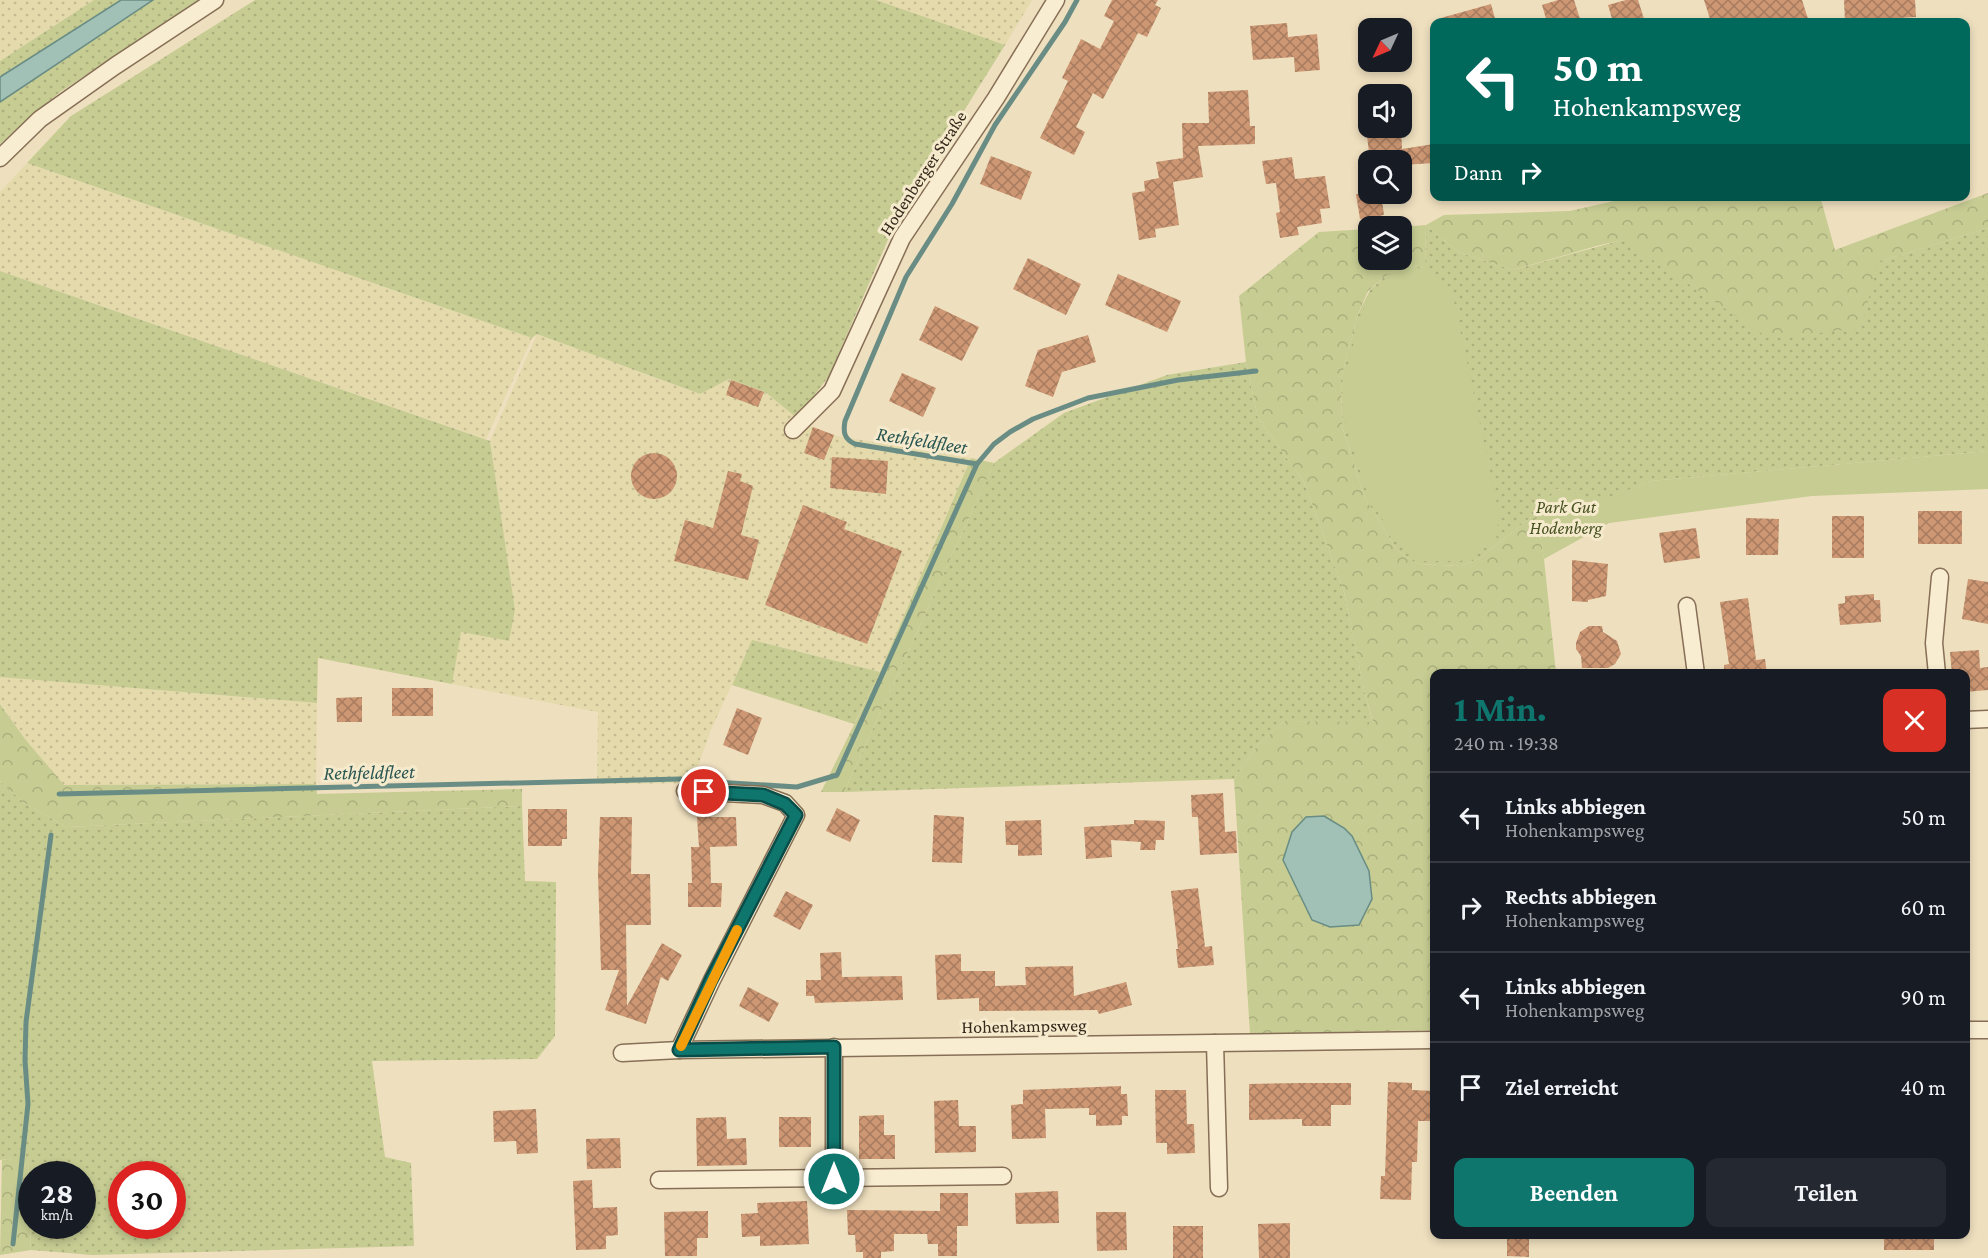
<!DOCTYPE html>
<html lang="de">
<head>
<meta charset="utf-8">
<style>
  body { margin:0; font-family:"Crimson Pro",serif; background:#242831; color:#f1f3f6; height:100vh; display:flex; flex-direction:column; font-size:22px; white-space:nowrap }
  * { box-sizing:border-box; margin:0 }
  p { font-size:20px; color:#9ea1a6 }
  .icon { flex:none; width:33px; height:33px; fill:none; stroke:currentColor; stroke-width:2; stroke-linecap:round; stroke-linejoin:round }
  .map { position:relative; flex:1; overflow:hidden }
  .details { position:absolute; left:1430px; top:669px; width:540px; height:570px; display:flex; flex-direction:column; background:#171b24; border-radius:12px; box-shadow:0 3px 9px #0003 }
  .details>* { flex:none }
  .banner { position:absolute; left:1430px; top:18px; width:540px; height:183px; border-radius:12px; box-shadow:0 3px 9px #0003; background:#00695c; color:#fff; overflow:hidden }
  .needle { width:39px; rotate:226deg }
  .buttons { position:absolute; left:1358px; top:18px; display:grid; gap:12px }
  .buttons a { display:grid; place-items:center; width:54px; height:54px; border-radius:12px; background:#171b24; box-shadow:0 3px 9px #0003; font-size:30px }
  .speed { position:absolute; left:18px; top:1161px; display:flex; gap:12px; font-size:30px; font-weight:700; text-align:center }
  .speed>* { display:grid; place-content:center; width:78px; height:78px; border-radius:50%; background:#171b24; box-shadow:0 3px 9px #0003; line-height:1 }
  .speed small { font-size:15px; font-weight:400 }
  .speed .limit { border:9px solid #d22; background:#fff; color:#111 }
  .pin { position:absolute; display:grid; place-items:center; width:51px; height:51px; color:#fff; margin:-26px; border:3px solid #fff; border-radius:50%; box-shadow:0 2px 6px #0007 }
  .me { position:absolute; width:66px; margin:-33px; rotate:0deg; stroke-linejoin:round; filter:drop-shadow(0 0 4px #0008) }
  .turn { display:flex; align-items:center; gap:21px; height:126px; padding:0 24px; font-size:27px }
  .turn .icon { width:78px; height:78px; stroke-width:2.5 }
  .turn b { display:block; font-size:42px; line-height:51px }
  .then { display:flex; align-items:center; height:57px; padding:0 24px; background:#0003; gap:12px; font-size:22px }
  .round { display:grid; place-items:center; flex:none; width:63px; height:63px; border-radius:12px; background:#242831 }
  .overview { display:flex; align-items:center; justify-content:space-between; height:102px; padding:0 24px }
  h1 { font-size:36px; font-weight:700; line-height:45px; color:#0f766e }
  .cta { display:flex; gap:12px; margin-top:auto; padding:12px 24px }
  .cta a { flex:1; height:69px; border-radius:12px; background:#0f766e; color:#fff; font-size:24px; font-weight:700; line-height:69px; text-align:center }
  .cta a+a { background:#242831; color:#f1f3f6 }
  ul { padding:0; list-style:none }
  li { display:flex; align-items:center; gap:18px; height:90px; padding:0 24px; border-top:2px solid #363941 }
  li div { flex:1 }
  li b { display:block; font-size:22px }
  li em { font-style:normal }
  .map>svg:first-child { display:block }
  .farmland { fill:url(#farmland-dots) }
  .grass { fill:url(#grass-dots); fill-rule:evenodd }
  .forest { fill:url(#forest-crowns) }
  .park { fill:#c6cc92 }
  .water { fill:#a1c0b6; stroke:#698d84; stroke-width:1.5 }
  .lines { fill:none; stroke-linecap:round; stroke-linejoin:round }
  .stream { stroke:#698d84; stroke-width:5 }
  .building { fill:url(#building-cross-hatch) }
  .street-casing { stroke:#866f56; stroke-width:19 }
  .street { stroke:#f9edd1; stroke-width:16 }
  .route-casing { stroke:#0a4d48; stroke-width:15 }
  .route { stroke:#0f766e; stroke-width:10 }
  .slow { stroke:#f59e0b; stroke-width:10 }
  .labels { text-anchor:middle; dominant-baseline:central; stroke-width:6; stroke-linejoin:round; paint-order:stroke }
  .street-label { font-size:18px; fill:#35281b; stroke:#f6eacd }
  .park-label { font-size:18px; font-style:italic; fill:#475222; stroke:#f6eacd }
  .water-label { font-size:20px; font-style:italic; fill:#2a5652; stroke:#f6eacd }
</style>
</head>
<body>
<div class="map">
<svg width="1988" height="1258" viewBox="0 0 1988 1258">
  <defs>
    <pattern id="farmland-dots" width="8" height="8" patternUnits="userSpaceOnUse" patternTransform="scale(1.5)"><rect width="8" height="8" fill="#e4daab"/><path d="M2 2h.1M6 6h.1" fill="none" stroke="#c4bb93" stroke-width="1.8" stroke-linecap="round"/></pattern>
    <pattern id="grass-dots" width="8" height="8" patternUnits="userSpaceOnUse" patternTransform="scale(1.5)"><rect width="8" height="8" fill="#c6cc92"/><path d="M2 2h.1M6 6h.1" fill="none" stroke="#abaf7d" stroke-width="1.8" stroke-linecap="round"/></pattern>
    <pattern id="forest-crowns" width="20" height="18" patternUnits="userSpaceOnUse" patternTransform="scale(1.5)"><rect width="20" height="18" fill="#c6cc92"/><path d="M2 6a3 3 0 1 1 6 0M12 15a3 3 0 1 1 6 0" fill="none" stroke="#abaf7d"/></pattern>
    <pattern id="building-cross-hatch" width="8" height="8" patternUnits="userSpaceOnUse" patternTransform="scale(1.5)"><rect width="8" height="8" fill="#cd9773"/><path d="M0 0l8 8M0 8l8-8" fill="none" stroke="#a77b5e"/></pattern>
  </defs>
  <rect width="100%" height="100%" fill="#eedfbe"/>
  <g class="farmland">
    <path d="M0,0H94L0,61Z"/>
    <path d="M876,0H1032L1005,45Z"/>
    <path d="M27,163L532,338L486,439L0,271V192Z"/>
    <path d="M537,334L699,394L729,379L764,392L807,425L837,436L971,458L880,672L752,640L710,732L692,783L597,784L598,712L452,684L460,632L509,641L515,610L490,441Z"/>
    <path d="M0,677L317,703L316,784L63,785L25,739L0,703Z"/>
  </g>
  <g class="grass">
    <path d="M94,0H121L0,77V61Z"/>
    <path d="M153,0H199L60,92L0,144V102Z"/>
    <path d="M255,0H876L1005,45L919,183L890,235L829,376L797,418L765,392L729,379L700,394L537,334L532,338L27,163L71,116Z"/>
    <path d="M1426,225L1458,252L1513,270L1622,240L1878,262L1988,228V451L1650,481L1601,502L1557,489L1536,513L1480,558L1461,566L1417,564L1397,550L1365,498L1342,426L1341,379L1358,314L1370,290L1388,274L1405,265L1425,268Z"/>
    <path d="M0,271L490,441L515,610L509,641L461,632L452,684L318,658L317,703L0,677Z"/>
    <path d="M1246,362L1258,418L1304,482L1344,592L1364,690L1373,723L1284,721L1257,746L1234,779L844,792L994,463L1064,413L1167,375Z"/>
    <path d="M752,640L880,672L854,724L732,685Z"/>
    <path d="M0,781L23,802L66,827L522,806L525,881L556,882L555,1036L537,1059L372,1061L385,1157L411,1163L414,1246L92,1255L31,1250L28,1156L0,1160ZM32,1174H82V1226H32ZM122,1174H172V1226H122Z"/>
  </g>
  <g class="forest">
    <path d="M1988,193V228L1878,262L1861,328L1770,339L1623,240L1600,245L1513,270L1458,252L1426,225L1425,268L1405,265L1388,274L1368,291L1358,314L1341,379L1342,426L1365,498L1397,550L1417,564L1461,566L1480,558L1536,513L1544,559L1556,673L1434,674V1030L1250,1034L1234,779L1257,746L1284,721L1373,722L1364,690L1344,592L1304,482L1258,418L1246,362L1239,296L1319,232L1368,229V260H1401V227L1426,225L1444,215L1570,211L1636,196H1820L1835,250Z"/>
    <path d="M971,458L994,463L844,792H821L880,672Z"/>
    <path d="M0,704L25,739L64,785L316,784L317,794L522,789V806L66,827L23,802L0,781Z"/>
    <path d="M28,1155L31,1250L0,1255L2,1160Z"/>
  </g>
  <g class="park">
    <path d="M1404,268C1437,269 1438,275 1454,301L1499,513L1496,542L1461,561H1420L1397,541L1369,499L1346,426L1344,381L1361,315L1372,292Z"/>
    <path d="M1988,451V489L1812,496L1609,523L1544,559L1536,513L1557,489L1601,501L1650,481Z"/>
  </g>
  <g class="water">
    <path d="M121,0H153L0,102V77Z"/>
    <path d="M1324,816L1344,828L1352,836L1369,871L1372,899L1359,925L1330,927L1312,920L1283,860L1292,832L1306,817Z"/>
  </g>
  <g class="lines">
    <g class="stream">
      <path d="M977,464L855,444C844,439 843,432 845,421L906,277L952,204L995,125L1065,22L1077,0"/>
      <path d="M698,781L797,787L837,775L977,464L994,444L1010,432L1033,419L1088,398L1178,380L1256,371"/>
      <path d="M59,794L680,779"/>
      <path d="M13,1244L28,1104L25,1060L26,1022L51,835"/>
    </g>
  </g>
  <g class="building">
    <path d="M1112,0H1158L1155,5L1161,8L1147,37L1138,33L1103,99L1093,93L1076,127L1085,132L1074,155L1040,138L1068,81L1062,78L1081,39L1100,49L1114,21L1104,16Z"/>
    <path d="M1558,0H1574L1581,22H1547L1542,5Z"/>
    <path d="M1626,0H1638L1645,22H1613L1608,5Z"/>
    <path d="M1704,0H1802L1809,22H1711Z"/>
    <path d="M1844,0H1915L1916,17L1845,21Z"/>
    <path d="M1491,4L1496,22H1442L1441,18Z"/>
    <path d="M1287,23L1288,37L1317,34L1320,70L1295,72L1294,57L1253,60L1250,26Z"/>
    <path d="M1248,90L1250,126H1255V144L1198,146L1203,177L1173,182L1179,225L1155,229L1156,237L1139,240L1132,193L1145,191L1144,181L1159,178L1156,162L1183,158L1182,123H1209L1208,92Z"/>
    <path d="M1366,128H1401L1402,149L1434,144V163L1401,165V160H1370Z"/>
    <path d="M991,156L1032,172L1021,200L980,184Z"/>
    <path d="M1292,157L1295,179L1325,176L1330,208L1320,209L1322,223L1297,227L1299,235L1280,238L1276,213L1280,212L1276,183L1266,184L1262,161Z"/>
    <path d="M1356,194H1381L1384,215L1360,219Z"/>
    <path d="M1028,258L1081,284L1066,315L1013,289Z"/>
    <path d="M1118,274L1181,301L1167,332L1105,305Z"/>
    <path d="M935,306L979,327L962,361L919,340Z"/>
    <path d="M1088,335L1096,362L1062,372L1053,397L1025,386L1038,350Z"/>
    <path d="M902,373L936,388L923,417L889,401Z"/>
    <path d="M731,380L764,392L758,407L726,395Z"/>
    <path d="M813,427L834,435L824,460L804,453Z"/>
    <circle cx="654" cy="476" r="23"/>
    <path d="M832,457L888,461L886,494L830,488Z"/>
    <path d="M728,471L742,474L740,481L753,486L741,535L759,540L748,580L674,561L685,520L713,528Z"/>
    <path d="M803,505L847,522L844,529L902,551L867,644L765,605Z"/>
    <rect x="1918" y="511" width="44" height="33"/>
    <rect x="1832" y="516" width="32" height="42"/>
    <path d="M1746,518L1779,519L1778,555H1746Z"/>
    <path d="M1696,528L1700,558L1664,563L1659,533Z"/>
    <path d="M1572,560L1608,564L1606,596L1588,600V602L1572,601Z"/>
    <path d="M1968,579L1988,582V624L1962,619Z"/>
    <path d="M1874,594V600H1880L1881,622L1840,625L1838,604L1845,603V596Z"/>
    <path d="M1748,598L1756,660L1765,659L1767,674H1724V665L1729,664L1720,602Z"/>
    <path d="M1589,626H1602L1603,632L1617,641L1621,654L1615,664L1608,668H1582L1581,656L1576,649V643L1580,632Z"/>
    <path d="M1979,650L1980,668L1988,667V690L1965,692V674H1952L1950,652Z"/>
    <rect x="392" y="688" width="41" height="28"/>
    <path d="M362,697V722H337L336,698Z"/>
    <path d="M737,708L762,718L748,755L723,745Z"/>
    <path d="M1223,793L1225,832L1236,831L1237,853L1200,855L1198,817H1192L1191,795Z"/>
    <path d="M837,808L860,820L850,842L826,831Z"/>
    <path d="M528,809H567V839H562V846H528Z"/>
    <path d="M934,815L964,817L962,863L932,862Z"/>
    <path d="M600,817H632L631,874H650L651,925H626L627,1006L662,943L682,955L668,981L661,977L646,1024L605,1010L619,970H601L598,873Z"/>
    <path d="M697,817H736L737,846L710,847L711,883H722L721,907H688V883H692L691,847H699Z"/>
    <path d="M1041,820L1042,855L1018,856V845H1006L1005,821Z"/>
    <path d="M1134,820L1165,821L1164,840H1156L1155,850H1140L1141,842L1111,840L1112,857L1086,859L1084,827L1134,824Z"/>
    <path d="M1198,888L1205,947L1212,946L1214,965L1178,968L1176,949H1178L1171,891Z"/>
    <path d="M786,891L813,905L800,930L773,916Z"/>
    <path d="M841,952L842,977L902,976L903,1000L815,1003L814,996H806V980H821L820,953Z"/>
    <path d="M961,954V971H995V986L1026,985L1025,967L1073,966L1074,996L1126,982L1132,1005L1099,1014L1097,1010L979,1011V998L937,1000L935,955Z"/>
    <path d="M748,987L779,1003L769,1022L739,1006Z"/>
    <path d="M1388,1082L1412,1083V1090L1434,1091V1121H1418L1417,1162H1412L1411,1200L1380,1199L1381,1176H1385Z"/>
    <path d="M1302,1083H1351V1105H1331V1126H1302V1119L1249,1120V1084Z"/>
    <path d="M1121,1086V1094H1127L1128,1116H1122V1125L1096,1126V1115H1089V1108L1045,1109L1046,1138L1012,1139L1011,1105L1023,1104V1090Z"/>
    <path d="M1155,1090H1186L1187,1124H1194L1195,1153L1167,1154V1143H1156Z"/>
    <path d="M958,1100L959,1126H976V1152L935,1153L934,1101Z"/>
    <path d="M536,1109L538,1153L517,1154L516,1141L494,1142L493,1111Z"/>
    <path d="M884,1115V1135H895V1159H859V1116Z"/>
    <path d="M726,1117L727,1139L746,1138L747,1165L697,1166L696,1118Z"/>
    <rect x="779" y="1117" width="32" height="30"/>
    <path d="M620,1138L621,1168L587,1169L586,1139Z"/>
    <path d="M592,1180L593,1208L617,1207L618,1235L606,1236V1249L576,1250L573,1181Z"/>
    <path d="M1058,1191L1059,1223L1016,1224L1015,1193Z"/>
    <path d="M940,1193H968V1226H957V1256H938V1244H928L927,1234H894V1251L881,1252V1258H863V1252H856L855,1235H848L847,1210L940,1211Z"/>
    <path d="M807,1201L809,1244L760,1246V1236L742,1237L741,1214L758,1213L757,1203Z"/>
    <path d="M708,1211V1238H697V1256H665L664,1212Z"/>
    <path d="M1096,1212H1126L1127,1250L1097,1251Z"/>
    <path d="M1290,1223V1258H1259L1258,1224Z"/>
    <rect x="1173" y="1226" width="30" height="32"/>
    <path d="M1507,1234H1529V1257L1507,1256Z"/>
    <rect x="1884" y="1234" width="50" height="16"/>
  </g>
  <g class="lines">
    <defs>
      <g id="street">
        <path d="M0,158L40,119L115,66L215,0"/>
        <path d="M793,430L832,391L902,238L996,98L1056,0"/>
        <path d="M1687,606L1696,674"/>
        <path d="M1937,674L1934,643L1940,577"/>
        <path d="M1965,720L1988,719"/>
        <path d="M1965,1030H1988"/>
        <path d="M1215,1043L1219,1188"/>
        <path d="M679,1050L712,980L796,815L785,803L763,795L685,791"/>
        <path d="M622,1053L679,1050L1434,1040"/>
        <path d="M834,1178L1003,1176"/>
        <path d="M659,1180L834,1178V1047"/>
      </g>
    </defs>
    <use href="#street" class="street-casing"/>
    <use href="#street" class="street"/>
  </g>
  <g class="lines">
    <defs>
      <path id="route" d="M704,792L763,795L785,804L796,815L711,980L679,1050L834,1047V1179"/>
    </defs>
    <use href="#route" class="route-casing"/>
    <use href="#route" class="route"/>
    <path class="slow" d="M681,1046L737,930"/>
  </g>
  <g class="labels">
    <g class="street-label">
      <text transform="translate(923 173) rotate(-57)">Hodenberger Straße</text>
      <text transform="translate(1024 1026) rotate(-1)">Hohenkampsweg</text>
    </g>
    <g class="park-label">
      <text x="1566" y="507">Park Gut<tspan x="1566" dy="21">Hodenberg</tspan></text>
    </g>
    <g class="water-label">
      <text transform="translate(922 440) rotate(9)">Rethfeldfleet</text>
      <text transform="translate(369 772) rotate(-1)">Rethfeldfleet</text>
    </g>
  </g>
</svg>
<div class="buttons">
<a><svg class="needle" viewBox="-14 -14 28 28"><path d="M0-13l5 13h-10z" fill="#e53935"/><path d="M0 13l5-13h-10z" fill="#9ea1a6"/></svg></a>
<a><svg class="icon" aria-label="sound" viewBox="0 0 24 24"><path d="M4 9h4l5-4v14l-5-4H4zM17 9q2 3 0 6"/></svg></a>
<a><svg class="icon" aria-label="search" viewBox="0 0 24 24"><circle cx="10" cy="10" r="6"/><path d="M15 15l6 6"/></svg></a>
<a><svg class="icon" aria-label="layers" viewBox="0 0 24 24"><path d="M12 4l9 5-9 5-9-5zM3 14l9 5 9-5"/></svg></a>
</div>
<div class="speed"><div>28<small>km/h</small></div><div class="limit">30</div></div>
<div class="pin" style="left:704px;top:792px;background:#d93025"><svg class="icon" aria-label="arrive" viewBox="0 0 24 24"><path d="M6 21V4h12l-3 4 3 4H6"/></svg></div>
<svg class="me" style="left:834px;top:1179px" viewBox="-20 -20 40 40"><circle r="17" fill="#0f766e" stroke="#fff" stroke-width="3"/><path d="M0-11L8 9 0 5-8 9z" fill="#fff"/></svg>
<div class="banner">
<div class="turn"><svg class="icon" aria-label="left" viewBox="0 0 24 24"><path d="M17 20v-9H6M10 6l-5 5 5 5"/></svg><div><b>50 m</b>Hohenkampsweg</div></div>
<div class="then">Dann<svg class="icon" aria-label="right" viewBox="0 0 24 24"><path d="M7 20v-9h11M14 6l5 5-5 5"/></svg></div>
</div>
<section class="details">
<div class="overview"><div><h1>1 Min.</h1><p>240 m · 19:38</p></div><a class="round" style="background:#d93025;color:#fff"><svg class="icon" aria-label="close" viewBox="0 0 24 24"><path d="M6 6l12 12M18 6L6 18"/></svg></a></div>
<ul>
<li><svg class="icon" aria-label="left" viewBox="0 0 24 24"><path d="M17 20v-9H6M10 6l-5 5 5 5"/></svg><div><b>Links abbiegen</b><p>Hohenkampsweg</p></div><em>50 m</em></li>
<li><svg class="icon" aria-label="right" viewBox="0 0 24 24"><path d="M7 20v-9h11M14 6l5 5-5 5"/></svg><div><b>Rechts abbiegen</b><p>Hohenkampsweg</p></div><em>60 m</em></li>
<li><svg class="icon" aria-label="left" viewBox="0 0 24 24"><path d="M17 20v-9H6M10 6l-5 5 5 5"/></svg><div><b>Links abbiegen</b><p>Hohenkampsweg</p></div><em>90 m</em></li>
<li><svg class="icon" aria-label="arrive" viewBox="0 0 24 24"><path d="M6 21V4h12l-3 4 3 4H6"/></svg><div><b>Ziel erreicht</b></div><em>40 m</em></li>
</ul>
<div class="cta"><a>Beenden</a><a>Teilen</a></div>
</section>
</div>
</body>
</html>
